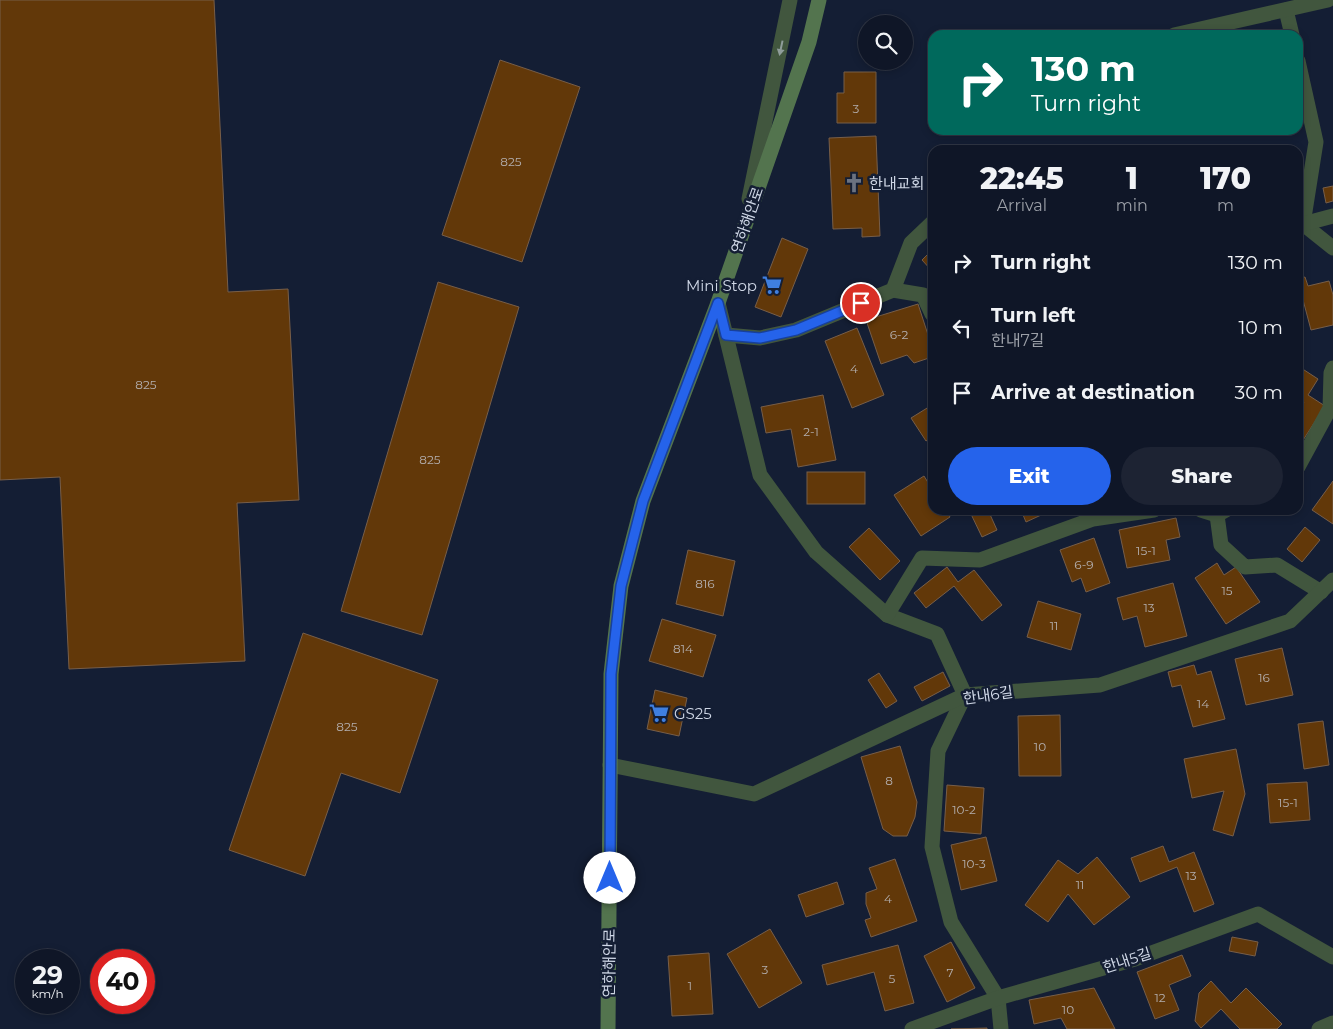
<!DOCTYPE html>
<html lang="en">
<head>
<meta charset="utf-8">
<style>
  body { margin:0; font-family:Montserrat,"Noto Sans KR",sans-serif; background:#1d2333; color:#f1f3f6; height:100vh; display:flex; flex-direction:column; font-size:19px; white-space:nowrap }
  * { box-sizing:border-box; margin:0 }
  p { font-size:16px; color:#9b9fa7 }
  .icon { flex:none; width:28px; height:28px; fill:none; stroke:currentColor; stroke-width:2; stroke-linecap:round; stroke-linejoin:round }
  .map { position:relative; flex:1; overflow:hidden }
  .panel { position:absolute; left:928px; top:145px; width:375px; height:370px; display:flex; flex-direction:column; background:#0f1627; border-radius:15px; box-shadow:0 2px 8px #0003,0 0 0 1px #2f3544 }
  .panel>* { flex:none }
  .hud { position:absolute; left:928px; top:30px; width:375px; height:105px; border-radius:15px; box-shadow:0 2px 8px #0003,0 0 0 1px #2f3544; background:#00695c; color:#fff; overflow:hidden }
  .controls { position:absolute; left:858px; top:15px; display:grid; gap:10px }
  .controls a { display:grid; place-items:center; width:55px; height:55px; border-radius:50%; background:#0f1627; box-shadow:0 2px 8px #0003,0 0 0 1px #2f3544; font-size:25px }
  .speed { position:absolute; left:15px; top:949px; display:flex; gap:10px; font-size:25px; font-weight:700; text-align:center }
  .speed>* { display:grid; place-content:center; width:65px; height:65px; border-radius:50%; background:#0f1627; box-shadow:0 2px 8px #0003,0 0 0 1px #2f3544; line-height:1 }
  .speed small { font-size:12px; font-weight:400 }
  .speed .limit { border:8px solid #d22; background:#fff; color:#111 }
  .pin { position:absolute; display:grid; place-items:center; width:42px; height:42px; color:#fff; margin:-21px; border:2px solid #fff; border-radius:50%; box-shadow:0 1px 5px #0007 }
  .me { position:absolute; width:55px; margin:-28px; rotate:0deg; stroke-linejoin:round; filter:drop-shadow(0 0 4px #0008) }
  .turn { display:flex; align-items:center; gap:18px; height:105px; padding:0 20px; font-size:22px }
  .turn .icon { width:65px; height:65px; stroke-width:2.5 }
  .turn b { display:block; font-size:35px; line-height:42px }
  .eta { display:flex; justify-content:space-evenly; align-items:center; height:85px; text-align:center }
  .eta b { font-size:30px; font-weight:800; line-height:35px }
  .primary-button { display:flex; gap:10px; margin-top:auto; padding:10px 20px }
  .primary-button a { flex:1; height:58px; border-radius:30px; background:#2563eb; color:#fff; font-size:20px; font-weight:800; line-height:58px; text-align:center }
  .primary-button a+a { background:#1d2333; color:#f1f3f6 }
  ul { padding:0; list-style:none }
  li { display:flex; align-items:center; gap:15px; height:65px; padding:0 20px }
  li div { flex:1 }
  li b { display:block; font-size:19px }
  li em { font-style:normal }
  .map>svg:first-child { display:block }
  .building { fill:#623809; stroke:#775e49 }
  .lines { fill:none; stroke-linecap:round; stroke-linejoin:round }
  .lane { stroke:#41563e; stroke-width:15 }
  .street { stroke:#41563e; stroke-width:15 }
  .secondary { stroke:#53744e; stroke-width:15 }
  .oneway { fill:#8f9d9a }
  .route-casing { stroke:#184099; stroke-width:12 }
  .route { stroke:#2563eb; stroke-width:9 }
  .labels { text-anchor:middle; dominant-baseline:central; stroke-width:5; stroke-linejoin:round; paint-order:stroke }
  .number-label { font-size:12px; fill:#b4afaf }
  .poi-label { font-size:15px; fill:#cfd7e6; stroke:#141e34; text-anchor:start }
  .street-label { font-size:15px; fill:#cfd7e6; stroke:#141e34 }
</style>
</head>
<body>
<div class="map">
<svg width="1333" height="1029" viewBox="0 0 1333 1029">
  <rect width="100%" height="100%" fill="#141e34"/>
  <g class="building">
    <path d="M0,0H214L228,292L288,289L299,500L237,503L245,661L69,669L60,477L0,480Z"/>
    <path d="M500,60L580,87L522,262L442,235Z"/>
    <path d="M844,72H876V123H837V93H844Z"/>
    <path d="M876,136L880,236L862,237V228L833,229L829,138Z"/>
    <path d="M1333,186V201L1326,203L1323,188Z"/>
    <path d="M782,238L808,249L781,317L755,307Z"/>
    <path d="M932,250V271L922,260Z"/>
    <path d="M1305,277L1308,286L1329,281L1333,295V325L1311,330L1302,296L1298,297V279Z"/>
    <path d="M438,282L519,307L422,635L341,611Z"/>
    <path d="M918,304L932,347V357L914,363L907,355L881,364L866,320Z"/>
    <path d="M857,328L884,395L852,408L825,341Z"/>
    <path d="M1298,366L1318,379L1308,395L1325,406L1298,448V412L1304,402L1298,398Z"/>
    <path d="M823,395L836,460L798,467L791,429L766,433L761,407Z"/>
    <path d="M932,405V437L926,441L911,418Z"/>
    <rect x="807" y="472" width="58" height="32"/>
    <path d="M924,476L932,489V510H946L950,517L921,536L894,495Z"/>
    <path d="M1333,481V524L1312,510Z"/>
    <path d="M975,510H988L997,530L982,537L970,512Z"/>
    <path d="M1021,510H1052L1026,522Z"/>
    <path d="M1176,518L1180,537L1166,540L1170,560L1127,568L1119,530Z"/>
    <path d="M1305,527L1320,540L1302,562L1287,549Z"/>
    <path d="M869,528L900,561L880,580L849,547Z"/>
    <path d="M1094,538L1110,583L1086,592L1081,578L1072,582L1060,550Z"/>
    <path d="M688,550L735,561L723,616L676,604Z"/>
    <path d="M1217,563L1224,575L1236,567L1260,602L1226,624L1195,578Z"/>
    <path d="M947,567L958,582L974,570L1002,605L982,621L954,586L926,608L914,593Z"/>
    <path d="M1173,583L1187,636L1145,647L1137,616L1123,620L1117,598Z"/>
    <path d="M1038,601L1081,614L1071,650L1027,637Z"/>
    <path d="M662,619L716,635L703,677L649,661Z"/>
    <path d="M303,633L438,680L400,793L341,773L305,876L229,850Z"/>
    <path d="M1282,648L1293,695L1246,705L1235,659Z"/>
    <path d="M1194,665L1197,675L1211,671L1225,719L1193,727L1181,685L1172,687L1168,672Z"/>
    <path d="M943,672L950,686L922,701L914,687Z"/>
    <path d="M879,673L897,701L886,708L868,680Z"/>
    <path d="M655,690L687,698L679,736L647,729Z"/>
    <path d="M1060,715L1061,776H1019L1018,716Z"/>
    <path d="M1323,721L1329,765L1304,769L1298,724Z"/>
    <path d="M900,746L917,802L915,817L907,836H893L883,829L861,757Z"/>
    <path d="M1236,749L1245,794L1233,836L1213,830L1224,791L1192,798L1184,759Z"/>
    <path d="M1307,782L1310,820L1270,823L1267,784Z"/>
    <path d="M947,785L984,788L981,834L944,831Z"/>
    <path d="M986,837L997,881L961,890L951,845Z"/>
    <path d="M1163,846L1169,862L1194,852L1214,904L1194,912L1177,867L1140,882L1131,858Z"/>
    <path d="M1097,857L1130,897L1094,925L1068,894L1048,922L1025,905L1058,860L1078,874Z"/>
    <path d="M895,859L917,921L871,937L865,920L871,918L866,904V893L877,889L869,868Z"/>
    <path d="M837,882L844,904L806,917L798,895Z"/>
    <path d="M770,929L802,983L759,1008L727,954Z"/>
    <path d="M1232,937L1258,942L1255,956L1229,951Z"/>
    <path d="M951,942L975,988L947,1002L924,956Z"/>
    <path d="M898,945L914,1003L885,1011L874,972L827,985L822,965Z"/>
    <path d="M709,953L713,1014L672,1016L668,956Z"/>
    <path d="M1182,955L1191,976L1169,985L1179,1010L1155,1019L1137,972Z"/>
    <path d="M1211,981L1231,1003L1246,988L1282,1024L1277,1029H1240L1221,1009L1201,1028L1195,1021L1199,993Z"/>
    <path d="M1094,988L1115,1029H1067L1061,1018L1034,1024L1029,1000Z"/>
    <path d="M987,1028V1029H951Z"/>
  </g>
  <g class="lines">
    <g class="lane">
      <path d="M1286,10L1292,35"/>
      <path d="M1174,35L1328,0"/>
      <path d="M1298,61L1316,142L1303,224L1333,248"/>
      <path d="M749,199L790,0"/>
      <path d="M1298,223L1303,224L1333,216"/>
      <path d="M893,290L923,295L932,314"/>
      <path d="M718,303L760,475L816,552L887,615L937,634L965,695L938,751L932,847L951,922L998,998L1001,1029"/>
      <path d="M726,335L760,338L796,330L893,290L911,243L932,223"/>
      <path d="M1298,467L1330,408L1331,373L1333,368"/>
      <path d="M1201,510L1217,515"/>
      <path d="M1226,510L1217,515L1221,545L1245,567L1277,565L1321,592"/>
      <path d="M887,615L922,558L980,560L1093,519L1154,510"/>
      <path d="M912,1029L998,998L1135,959L1258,914L1333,957"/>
      <path d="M1319,1029L1333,1023"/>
    </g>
    <path class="street" d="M610,765L754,794L965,695L1100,685L1290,621L1333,580"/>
    <path class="secondary" d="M608,1029L611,674L621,586L643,501L718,303L809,42L819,0"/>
  </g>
  <defs><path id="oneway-solid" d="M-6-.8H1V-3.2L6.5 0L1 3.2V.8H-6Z" transform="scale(1.25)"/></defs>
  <use class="oneway" href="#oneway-solid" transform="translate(781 48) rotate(102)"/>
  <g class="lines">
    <defs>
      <path id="route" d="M610,878L611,674L621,586L643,501L718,303L726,335L760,338L796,330L861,303"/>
    </defs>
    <use href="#route" class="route-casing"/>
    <use href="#route" class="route"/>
  </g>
  <defs>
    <symbol id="church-bare" viewBox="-9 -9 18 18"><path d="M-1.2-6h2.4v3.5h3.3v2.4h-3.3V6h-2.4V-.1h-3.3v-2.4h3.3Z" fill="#6b7280" stroke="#141e34" stroke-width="2.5" paint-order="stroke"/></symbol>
    <symbol id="supermarket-bare" viewBox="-9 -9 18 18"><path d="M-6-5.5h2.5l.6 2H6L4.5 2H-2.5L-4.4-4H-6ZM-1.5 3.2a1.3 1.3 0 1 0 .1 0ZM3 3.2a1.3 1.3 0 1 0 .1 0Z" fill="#3f7fe0" stroke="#141e34" stroke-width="2.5" paint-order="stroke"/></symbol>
  </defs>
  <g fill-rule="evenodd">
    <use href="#church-bare" x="840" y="169" width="28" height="28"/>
    <use href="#supermarket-bare" x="758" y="271" width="28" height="28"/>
    <use href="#supermarket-bare" x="645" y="699" width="28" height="28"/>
  </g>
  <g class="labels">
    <g class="number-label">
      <text x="856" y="108">3</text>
      <text x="511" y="161">825</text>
      <text x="899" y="334">6-2</text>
      <text x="854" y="368">4</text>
      <text x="146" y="384">825</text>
      <text x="811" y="431">2-1</text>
      <text x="430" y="459">825</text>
      <text x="1146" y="550">15-1</text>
      <text x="1084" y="564">6-9</text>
      <text x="705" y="583">816</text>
      <text x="1227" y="590">15</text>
      <text x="1149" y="607">13</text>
      <text x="1054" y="625">11</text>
      <text x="683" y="648">814</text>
      <text x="1264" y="677">16</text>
      <text x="1203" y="703">14</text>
      <text x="347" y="726">825</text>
      <text x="1040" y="746">10</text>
      <text x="889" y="780">8</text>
      <text x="1288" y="802">15-1</text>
      <text x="964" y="809">10-2</text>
      <text x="974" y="863">10-3</text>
      <text x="1191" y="875">13</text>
      <text x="1080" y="884">11</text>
      <text x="888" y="898">4</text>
      <text x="765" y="969">3</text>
      <text x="950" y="972">7</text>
      <text x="892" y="978">5</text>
      <text x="690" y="985">1</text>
      <text x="1160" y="997">12</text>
      <text x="1068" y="1009">10</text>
    </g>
    <g class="poi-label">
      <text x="869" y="183">한내교회</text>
      <text x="757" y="285" text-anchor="end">Mini Stop</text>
      <text x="674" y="713">GS25</text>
    </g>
    <g class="street-label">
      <text transform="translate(747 220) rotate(-71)">연하해안로</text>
      <text transform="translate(988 695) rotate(-8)">한내6길</text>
      <text transform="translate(1127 960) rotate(-18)">한내5길</text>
      <text transform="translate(609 963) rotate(-89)">연하해안로</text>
    </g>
  </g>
</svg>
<div class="controls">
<a><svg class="icon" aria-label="search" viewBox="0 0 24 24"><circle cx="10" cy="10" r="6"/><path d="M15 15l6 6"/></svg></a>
</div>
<div class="speed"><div>29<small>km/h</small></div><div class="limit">40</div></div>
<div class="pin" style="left:861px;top:303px;background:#d93025"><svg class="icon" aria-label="arrive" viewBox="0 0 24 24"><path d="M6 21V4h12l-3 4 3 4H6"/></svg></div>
<svg class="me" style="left:610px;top:878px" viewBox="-20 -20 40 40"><circle r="19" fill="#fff"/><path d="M0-13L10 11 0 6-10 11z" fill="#2563eb"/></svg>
<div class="hud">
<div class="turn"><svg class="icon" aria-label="right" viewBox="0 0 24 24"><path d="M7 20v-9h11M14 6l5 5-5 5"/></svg><div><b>130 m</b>Turn right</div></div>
</div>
<section class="panel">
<div class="eta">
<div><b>22:45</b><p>Arrival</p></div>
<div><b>1</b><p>min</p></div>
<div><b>170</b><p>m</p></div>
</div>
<ul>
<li><svg class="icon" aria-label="right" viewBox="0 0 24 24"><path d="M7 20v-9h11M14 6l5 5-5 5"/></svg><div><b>Turn right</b></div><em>130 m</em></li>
<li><svg class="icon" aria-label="left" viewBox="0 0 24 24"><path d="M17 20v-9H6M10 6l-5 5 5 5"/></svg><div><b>Turn left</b><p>한내7길</p></div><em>10 m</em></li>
<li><svg class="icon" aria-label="arrive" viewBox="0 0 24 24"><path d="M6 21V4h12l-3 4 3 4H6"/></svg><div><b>Arrive at destination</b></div><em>30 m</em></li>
</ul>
<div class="primary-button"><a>Exit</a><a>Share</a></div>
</section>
</div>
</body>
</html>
